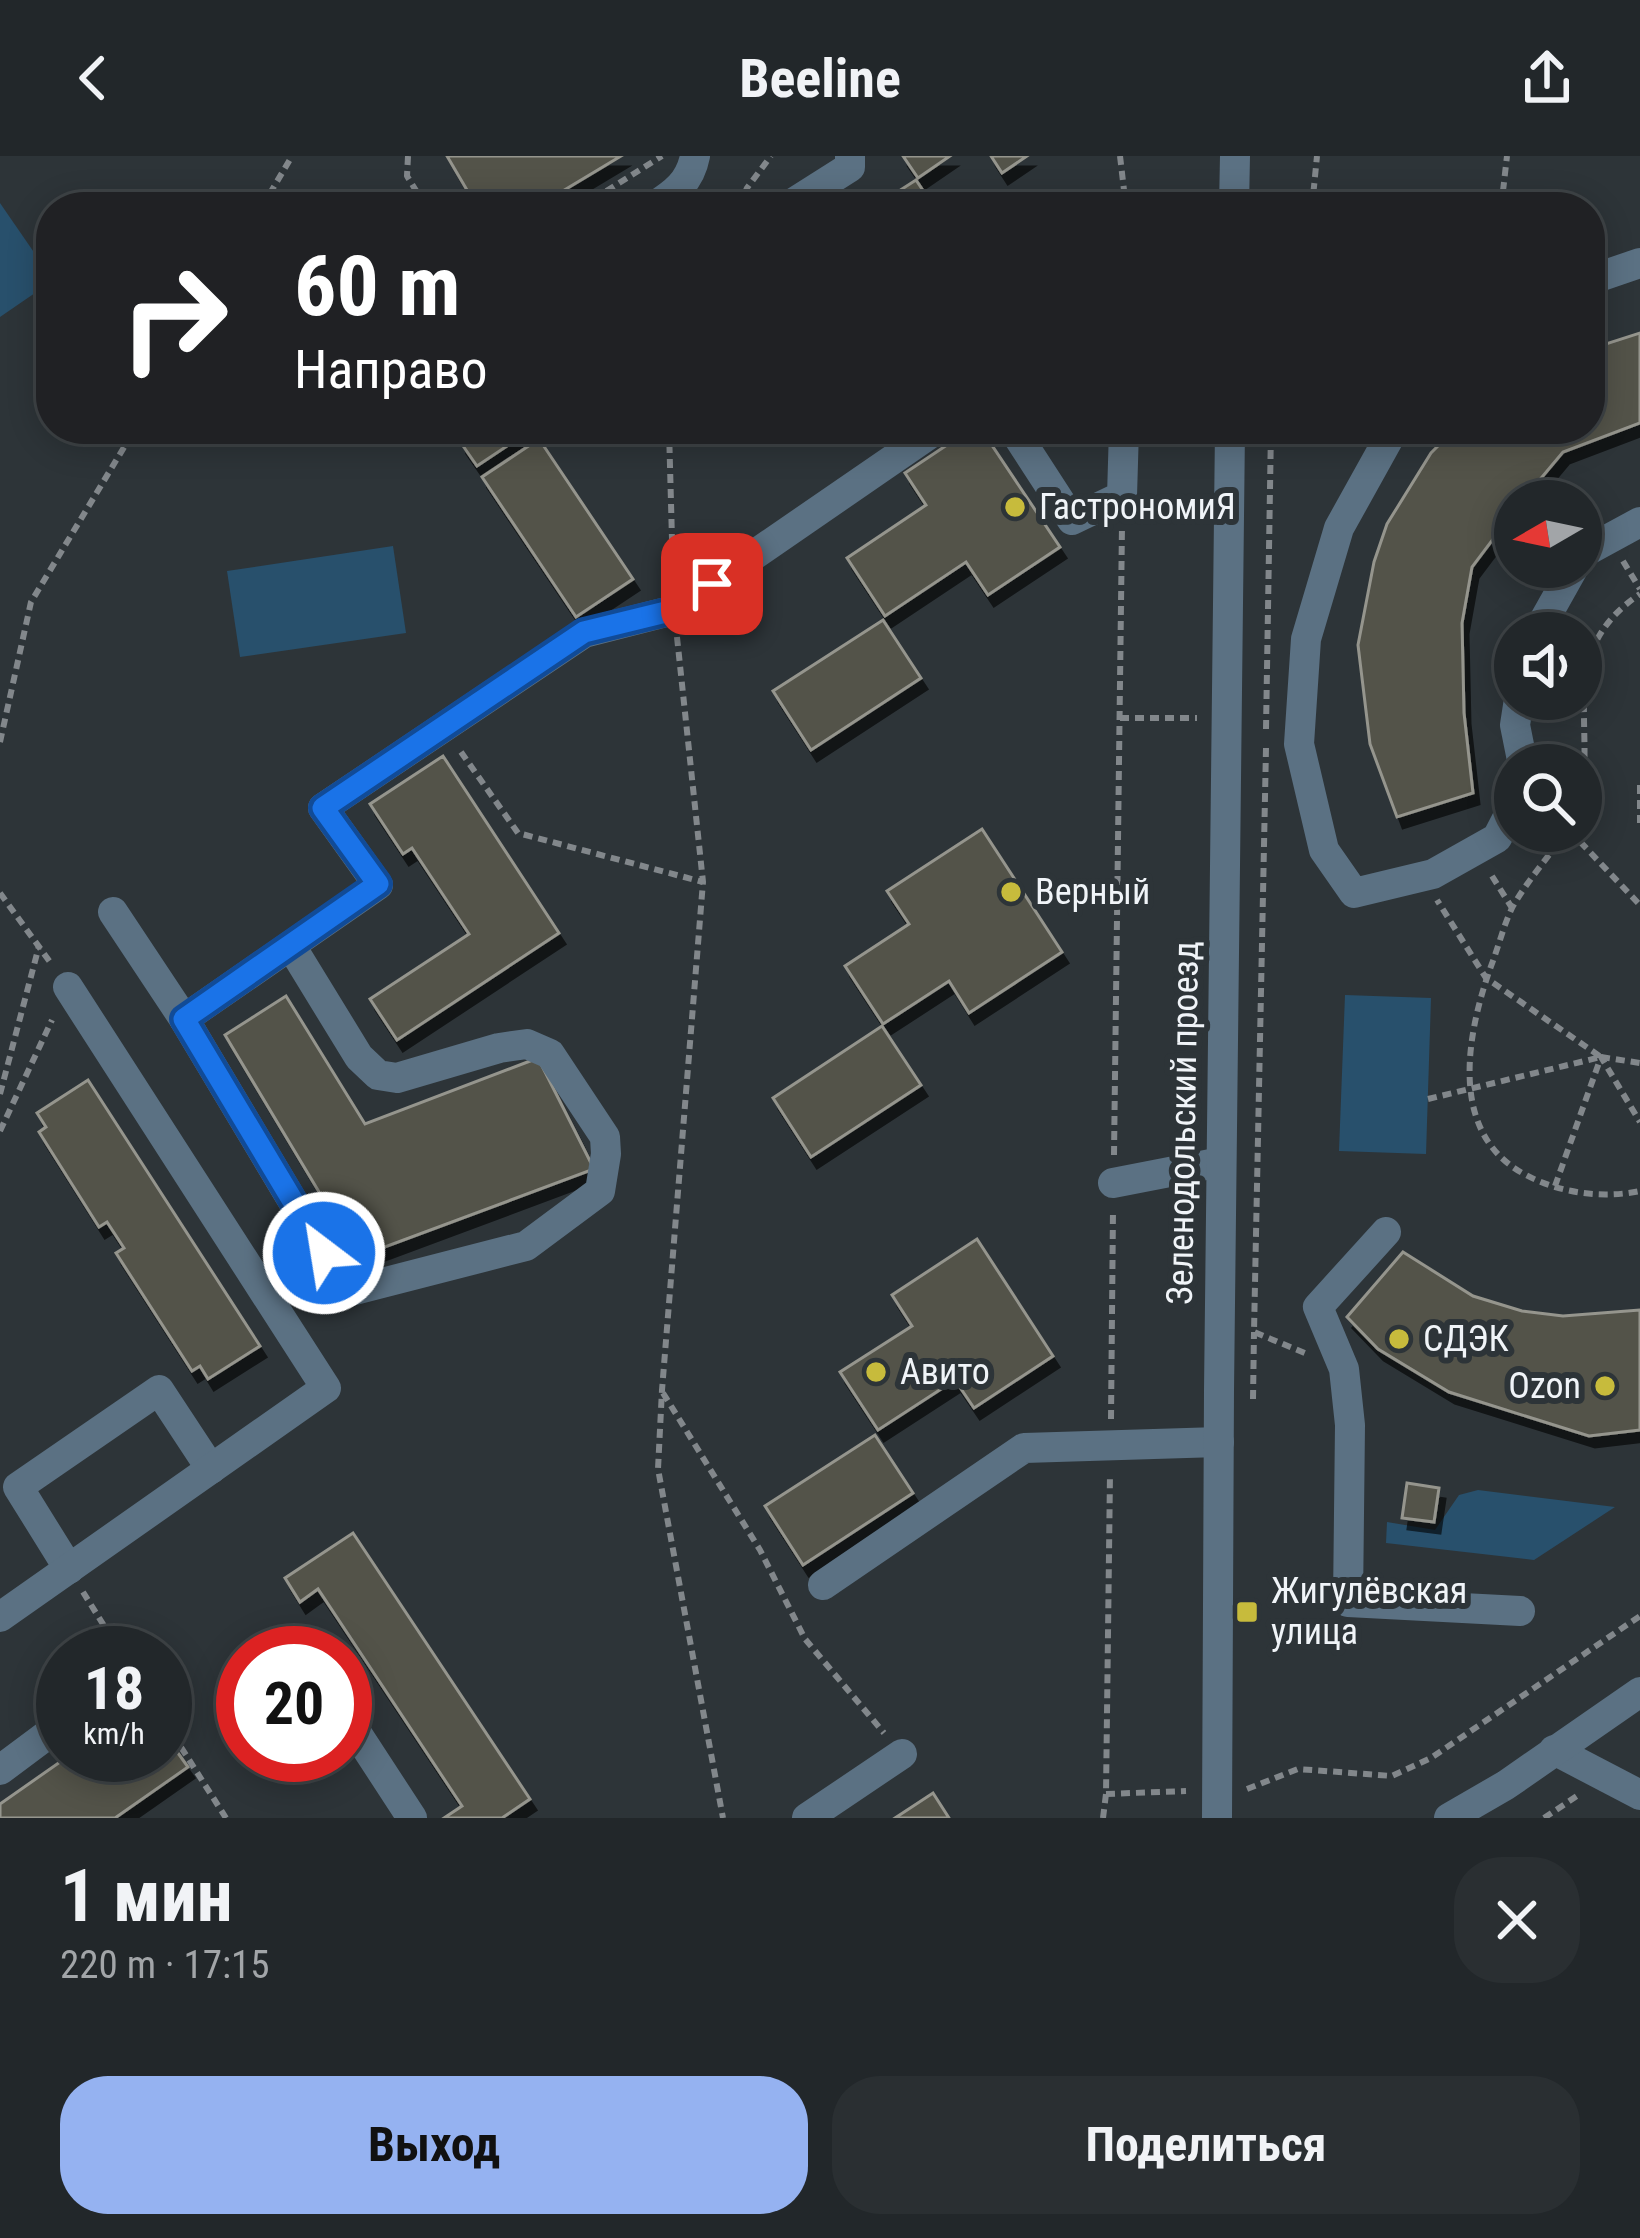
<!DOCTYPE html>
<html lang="ru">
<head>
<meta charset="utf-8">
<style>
  body { margin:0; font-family:"Roboto Condensed",sans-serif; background:#2a2f32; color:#f1f3f6; height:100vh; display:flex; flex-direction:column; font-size:45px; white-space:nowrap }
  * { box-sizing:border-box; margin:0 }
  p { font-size:39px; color:#a2a5a8 }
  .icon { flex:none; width:66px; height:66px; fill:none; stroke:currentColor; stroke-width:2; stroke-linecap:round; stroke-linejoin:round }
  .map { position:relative; height:1662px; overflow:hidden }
  .side { display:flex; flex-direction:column; background:#22272a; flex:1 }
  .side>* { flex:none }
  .top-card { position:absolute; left:36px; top:36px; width:1569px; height:252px; border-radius:48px; box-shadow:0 6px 30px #0003,0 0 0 3px #3f4447; background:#202124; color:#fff; overflow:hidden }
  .needle { width:78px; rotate:261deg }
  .fabs { position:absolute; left:1494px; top:324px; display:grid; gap:24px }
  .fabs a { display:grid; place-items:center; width:108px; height:108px; border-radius:50%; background:#22272a; box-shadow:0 6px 30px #0003,0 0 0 3px #3f4447; font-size:60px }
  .speed { position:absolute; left:36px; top:1470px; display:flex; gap:24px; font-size:60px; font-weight:700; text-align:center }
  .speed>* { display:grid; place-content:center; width:156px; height:156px; border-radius:50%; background:#22272a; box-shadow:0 6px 30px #0003,0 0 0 3px #3f4447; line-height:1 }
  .speed small { font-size:30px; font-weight:400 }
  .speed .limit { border:18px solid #d22; background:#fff; color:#111 }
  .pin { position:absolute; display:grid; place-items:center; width:102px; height:102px; color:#fff; margin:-51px; border-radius:24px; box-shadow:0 6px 18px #0006 }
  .me { position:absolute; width:132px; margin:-66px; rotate:329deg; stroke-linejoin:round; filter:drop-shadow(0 0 9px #0008) }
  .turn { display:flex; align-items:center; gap:42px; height:252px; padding:0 60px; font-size:54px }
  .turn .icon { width:156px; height:156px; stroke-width:2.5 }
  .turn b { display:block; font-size:84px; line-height:102px }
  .round { display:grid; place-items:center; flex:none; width:126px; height:126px; border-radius:48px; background:#2a2f32 }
  .summary { display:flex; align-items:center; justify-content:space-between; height:204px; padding:0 60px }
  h1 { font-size:72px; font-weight:700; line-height:90px }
  .cta { display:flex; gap:24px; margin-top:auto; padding:24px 60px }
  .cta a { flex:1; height:138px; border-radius:48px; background:#95b2f1; color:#111; font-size:48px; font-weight:700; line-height:138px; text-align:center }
  .cta a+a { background:#2a2f32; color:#f1f3f6 }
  header { display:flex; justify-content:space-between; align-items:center; height:156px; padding:0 60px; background:#22272a; font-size:54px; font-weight:700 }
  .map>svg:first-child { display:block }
  .green { fill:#28506c }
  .building { fill:#52524a; stroke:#95958d; stroke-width:3; filter:url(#shadow) }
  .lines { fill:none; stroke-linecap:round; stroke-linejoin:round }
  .path { stroke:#82878b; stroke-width:6; stroke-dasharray:9 6; stroke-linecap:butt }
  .minor { stroke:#5b7183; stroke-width:30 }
  .route-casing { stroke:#114b97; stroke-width:30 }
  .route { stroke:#1a73e8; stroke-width:21 }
  .poi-dot { fill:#c7bb3c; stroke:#2d3438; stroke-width:4.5 }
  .labels { text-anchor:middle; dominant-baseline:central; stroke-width:12; stroke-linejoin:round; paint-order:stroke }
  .poi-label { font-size:36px; fill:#f0f4f8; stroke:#2d3438; text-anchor:start }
  .street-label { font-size:36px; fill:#f0f4f8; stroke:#2d3438 }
</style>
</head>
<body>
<header><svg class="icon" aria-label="back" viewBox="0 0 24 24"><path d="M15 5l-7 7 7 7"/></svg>Beeline<svg class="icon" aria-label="share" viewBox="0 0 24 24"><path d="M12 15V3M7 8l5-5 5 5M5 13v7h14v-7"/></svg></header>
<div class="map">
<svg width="1640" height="1662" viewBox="0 0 1640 1662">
  <defs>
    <filter id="shadow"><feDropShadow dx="6" dy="11" stdDeviation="0" flood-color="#0009"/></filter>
  </defs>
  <rect width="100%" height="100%" fill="#2d3438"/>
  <g class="green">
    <path d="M0,47L51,121V126L0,161Z"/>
    <path d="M393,390L406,477L240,501L227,415Z"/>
    <path d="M1345,839L1431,842L1426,998L1339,995Z"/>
    <path d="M1478,1334L1615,1351L1534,1404L1386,1387L1387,1366L1435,1374L1459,1339Z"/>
  </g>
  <g class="building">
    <path d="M447,0H621L536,51H477Z"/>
    <path d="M903,0H950L918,22Z"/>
    <path d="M991,0H1027L1002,17Z"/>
    <path d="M916,24L934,51H874Z"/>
    <path d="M1640,177V267L1563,296L1522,345H1515V354L1472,411L1462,467L1464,557L1473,637L1397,661L1370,588L1358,489L1374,406L1387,368L1431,297L1455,273H1590V193Z"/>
    <path d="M482,273H513L519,282L477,310L461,287Z"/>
    <path d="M971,273H981L1060,391L988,439L966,406L885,460L847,402L926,349L905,317Z"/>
    <path d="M539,283L633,423L576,461L482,321Z"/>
    <path d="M883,464L921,522L811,594L773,535Z"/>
    <path d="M443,600L559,777L397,884L370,843L469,778L412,692L403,698L370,648Z"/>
    <path d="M982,673L1062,796L969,857L949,825L883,868L845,810L909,768L887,735Z"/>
    <path d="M286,840L365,968L538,902L594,1013L358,1101L225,879Z"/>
    <path d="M882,870L921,929L811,1001L773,942Z"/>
    <path d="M88,924L260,1190L208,1223L200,1210L192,1215L116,1097L124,1092L107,1066L99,1071L39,976L46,971L37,957Z"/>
    <path d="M977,1083L1053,1200L974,1252L955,1224L878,1274L840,1216L912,1170L892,1139Z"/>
    <path d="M1403,1096L1473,1140L1522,1155L1563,1160L1640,1154V1274L1589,1280L1449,1236L1378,1193L1347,1161Z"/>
    <path d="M875,1279L913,1337L803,1409L765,1350Z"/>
    <path d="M1407,1327L1439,1332L1434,1366L1402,1362Z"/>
    <path d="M353,1377L530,1643L502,1662H444L462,1650L318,1433L300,1446L285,1422Z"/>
    <path d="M165,1579L188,1611L115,1662H0V1648L70,1599H165Z"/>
    <path d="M933,1637L949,1662H895Z"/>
  </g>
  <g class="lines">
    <g class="path">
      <path d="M408,0L407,20L426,51"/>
      <path d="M1120,0L1126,51"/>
      <path d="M1503,35L1507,0"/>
      <path d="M262,51L292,0"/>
      <path d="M581,51L662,0"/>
      <path d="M739,51L747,32L771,0"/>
      <path d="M1312,51L1317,0"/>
      <path d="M669,273L673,420"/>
      <path d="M1623,405L1640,433"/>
      <path d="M677,481L703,726L662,1234L658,1313L723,1662"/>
      <path d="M1120,562H1197"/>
      <path d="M1266,573L1271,273"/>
      <path d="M0,586L31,446L135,273"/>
      <path d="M1266,592L1254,1176L1307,1198"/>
      <path d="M461,596L518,677L703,726"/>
      <path d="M1640,629V667"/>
      <path d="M1581,646C1595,564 1557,494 1640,438"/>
      <path d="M1567,675C1549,700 1528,724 1513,750C1505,766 1500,785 1494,802C1468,871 1445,975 1524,1018C1559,1037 1601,1043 1640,1035"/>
      <path d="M1570,675L1640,749"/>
      <path d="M1492,720L1512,752"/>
      <path d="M0,737L50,806"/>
      <path d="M1601,901L1640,907"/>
      <path d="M0,938L39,790"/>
      <path d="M1428,943L1601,901L1486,822L1437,744"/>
      <path d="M0,975L52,864"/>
      <path d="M1114,999L1122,370"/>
      <path d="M1555,1030L1601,901L1640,966"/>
      <path d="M663,1237L760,1394L805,1483L884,1577"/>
      <path d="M1253,1243L1254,1176"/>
      <path d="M1111,1263L1113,1054"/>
      <path d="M83,1436L121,1497"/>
      <path d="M165,1566L226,1662"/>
      <path d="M1247,1633L1298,1613L1392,1620L1431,1602L1640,1460"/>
      <path d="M1106,1638L1186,1635"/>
      <path d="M1103,1662L1106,1638L1110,1318"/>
      <path d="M1544,1662L1577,1640"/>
    </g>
    <g class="minor">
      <path d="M653,51C675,37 690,26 695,0"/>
      <path d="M787,51L850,11V0"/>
      <path d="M1234,51L1235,0"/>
      <path d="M1590,124L1640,107"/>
      <path d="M1013,273L1072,364L1122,340L1124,273"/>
      <path d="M1394,273L1339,372L1306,483L1299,588L1324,694L1354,737L1433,718L1497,682L1515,647"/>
      <path d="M1581,398L1640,366"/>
      <path d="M1537,477L1574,411"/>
      <path d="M1519,543L1515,569L1523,609"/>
      <path d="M113,756L184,863L378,729L323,652L584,477L674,454L937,273"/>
      <path d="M184,863L347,1136L526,1090L600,1035L606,998L605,981L550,898L527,888L499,892L397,922L378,919L359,901L291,790"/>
      <path d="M1113,1027L1221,1006"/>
      <path d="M1386,1076L1318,1151L1344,1213L1350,1269L1348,1446L1520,1455"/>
      <path d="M69,1413L18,1331L159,1234L211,1313"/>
      <path d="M823,1429L1024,1292L1219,1286"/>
      <path d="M0,1461L326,1232L68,831"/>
      <path d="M352,1570L412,1662"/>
      <path d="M1554,1594L1640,1639"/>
      <path d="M0,1614L63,1567"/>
      <path d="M807,1662L902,1598"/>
      <path d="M1217,1662L1219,1235L1230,273"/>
      <path d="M1449,1662L1506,1629L1640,1536"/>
    </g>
  </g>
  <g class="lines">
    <defs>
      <path id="route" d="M324,1097L184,863L378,728L323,652L584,476L674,454L712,428"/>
    </defs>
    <use href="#route" class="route-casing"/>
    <use href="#route" class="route"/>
  </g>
  <g class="poi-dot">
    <circle cx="1015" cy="351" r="12"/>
    <circle cx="1011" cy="736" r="12"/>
    <circle cx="1399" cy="1183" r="12"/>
    <circle cx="876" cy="1216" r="12"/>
    <circle cx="1605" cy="1230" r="12"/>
    <rect x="1235" y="1444" width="24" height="24" rx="6"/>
  </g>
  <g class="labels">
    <g class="poi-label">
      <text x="1039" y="351">ГастрономиЯ</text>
      <text x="1035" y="736">Верный</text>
      <text x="1423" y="1183">СДЭК</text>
      <text x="900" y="1216">Авито</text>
      <text x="1581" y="1230" text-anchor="end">Ozon</text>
      <text x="1271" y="1435">Жигулёвская<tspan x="1271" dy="41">улица</tspan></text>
    </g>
    <g class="street-label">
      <text transform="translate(1183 967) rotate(-89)">Зеленодольский проезд</text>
    </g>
  </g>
</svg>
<div class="fabs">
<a><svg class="needle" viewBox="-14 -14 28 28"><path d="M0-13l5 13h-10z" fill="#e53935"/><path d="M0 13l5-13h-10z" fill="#a2a5a8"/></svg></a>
<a><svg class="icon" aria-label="sound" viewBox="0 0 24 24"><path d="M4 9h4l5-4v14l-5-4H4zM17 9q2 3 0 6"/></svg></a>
<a><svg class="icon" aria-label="search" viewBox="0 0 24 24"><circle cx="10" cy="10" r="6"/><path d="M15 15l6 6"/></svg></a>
</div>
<div class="speed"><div>18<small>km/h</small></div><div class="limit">20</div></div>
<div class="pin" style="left:712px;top:428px;background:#d93025"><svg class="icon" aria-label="arrive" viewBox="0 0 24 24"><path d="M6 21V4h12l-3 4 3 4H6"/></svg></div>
<svg class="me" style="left:324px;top:1097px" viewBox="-20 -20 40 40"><circle r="17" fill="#1a73e8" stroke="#fff" stroke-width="3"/><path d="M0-11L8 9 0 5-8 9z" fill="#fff"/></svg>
<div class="top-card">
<div class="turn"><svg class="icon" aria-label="right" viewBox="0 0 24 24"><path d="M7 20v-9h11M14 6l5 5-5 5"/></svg><div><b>60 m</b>Направо</div></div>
</div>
</div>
<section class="side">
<div class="summary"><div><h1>1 мин</h1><p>220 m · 17:15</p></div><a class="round"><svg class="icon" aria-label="close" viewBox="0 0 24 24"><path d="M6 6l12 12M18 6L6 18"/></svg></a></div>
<div class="cta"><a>Выход</a><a>Поделиться</a></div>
</section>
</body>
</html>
